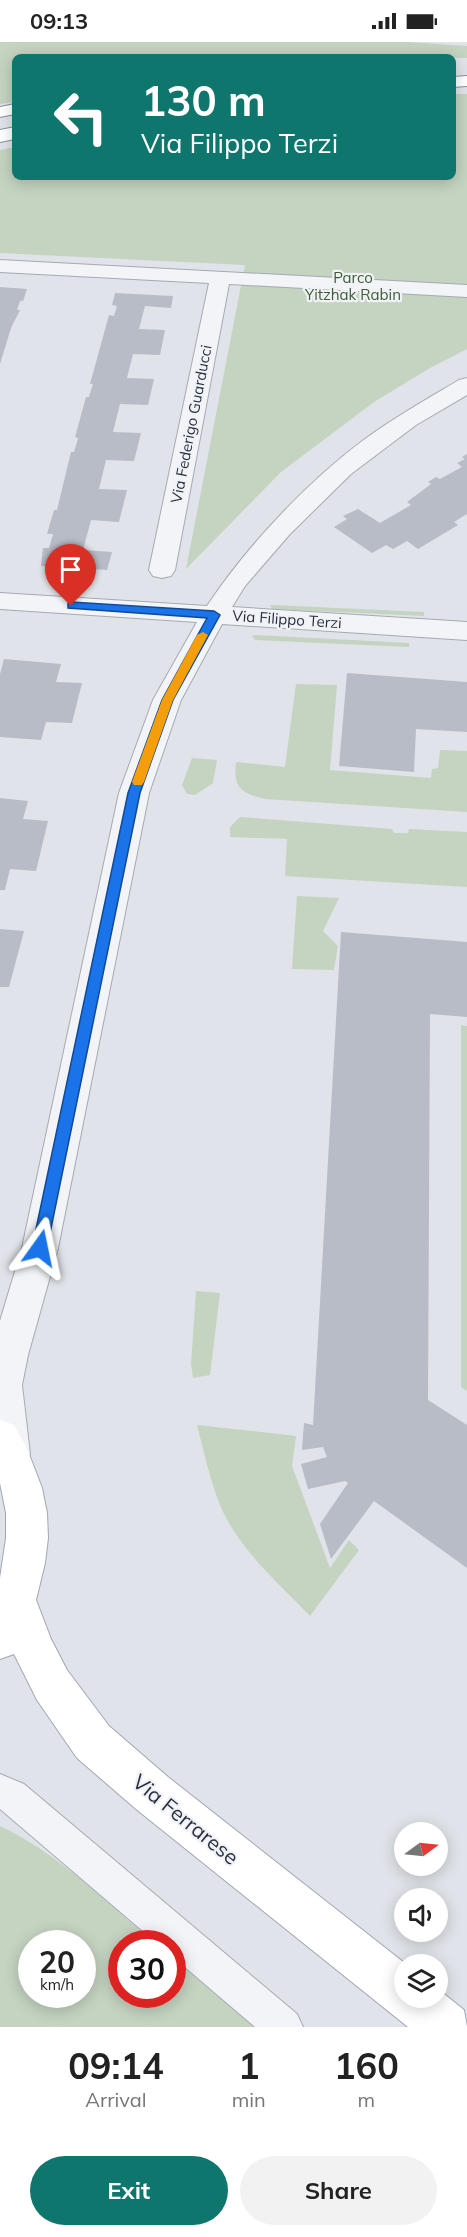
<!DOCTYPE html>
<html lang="en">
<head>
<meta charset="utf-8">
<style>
  body { margin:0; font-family:Mulish,sans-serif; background:#f2f2f2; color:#222; height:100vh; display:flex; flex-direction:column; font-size:22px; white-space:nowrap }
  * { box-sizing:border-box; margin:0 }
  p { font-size:20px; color:#767676 }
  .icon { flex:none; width:33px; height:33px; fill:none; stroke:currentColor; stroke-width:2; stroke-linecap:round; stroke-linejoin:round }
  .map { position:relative; height:1985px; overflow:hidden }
  .panel { display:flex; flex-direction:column; background:#fff; flex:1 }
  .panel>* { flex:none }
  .guide { position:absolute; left:12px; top:12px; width:444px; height:126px; border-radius:9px; box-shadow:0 3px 15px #0003; background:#0f766e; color:#fff; overflow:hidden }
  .needle { width:39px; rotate:75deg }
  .fabs { position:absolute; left:394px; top:1780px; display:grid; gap:12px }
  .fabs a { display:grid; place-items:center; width:54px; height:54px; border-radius:50%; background:#fff; box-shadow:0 3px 15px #0003; font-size:30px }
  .speed { position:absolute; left:18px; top:1888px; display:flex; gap:12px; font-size:30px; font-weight:700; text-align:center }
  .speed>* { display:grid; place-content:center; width:78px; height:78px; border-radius:50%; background:#fff; box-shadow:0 3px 15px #0003; line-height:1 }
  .speed small { font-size:15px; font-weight:400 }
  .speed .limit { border:9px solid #d22; background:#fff; color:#111 }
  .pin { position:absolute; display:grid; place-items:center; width:51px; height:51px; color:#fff; margin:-62px -26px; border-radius:50% 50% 50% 0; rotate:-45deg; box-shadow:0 0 6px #0007 }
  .pin .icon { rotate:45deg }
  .me { position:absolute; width:66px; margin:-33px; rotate:12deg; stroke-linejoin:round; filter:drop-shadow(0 0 4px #0008) }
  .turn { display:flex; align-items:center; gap:21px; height:126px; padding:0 30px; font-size:27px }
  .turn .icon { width:78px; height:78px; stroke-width:2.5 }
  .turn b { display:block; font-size:42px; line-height:51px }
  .eta { display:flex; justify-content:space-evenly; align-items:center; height:102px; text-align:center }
  .eta b { font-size:36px; font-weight:700; line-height:42px }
  .primary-button { display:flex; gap:12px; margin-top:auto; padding:12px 30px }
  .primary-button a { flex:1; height:69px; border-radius:36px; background:#0f766e; color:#fff; font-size:24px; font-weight:700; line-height:69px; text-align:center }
  .primary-button a+a { background:#f2f2f2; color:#222 }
  .status { display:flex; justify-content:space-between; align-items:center; height:42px; padding:0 30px; background:#fff; direction:ltr }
  .status svg { height:16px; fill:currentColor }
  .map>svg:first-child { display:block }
  .green { fill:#c5d3c1; fill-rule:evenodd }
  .building { fill:#b7bcc6 }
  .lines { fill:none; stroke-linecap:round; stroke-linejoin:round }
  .service-casing { stroke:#a5aab3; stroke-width:2 }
  .minor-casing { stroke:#a5aab3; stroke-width:2 }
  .primary-casing { stroke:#a0a7b4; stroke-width:2 }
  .motorway-casing { stroke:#88909f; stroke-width:2 }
  .service { fill:#f3f4f7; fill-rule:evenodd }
  .minor { fill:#f3f4f7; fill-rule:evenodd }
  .primary { fill:#fff; fill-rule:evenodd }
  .motorway { fill:#fff; fill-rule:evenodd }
  .route { fill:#1a73e8; stroke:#114b97; stroke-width:1.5 }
  .slow { fill:#f59e0b }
  .labels { text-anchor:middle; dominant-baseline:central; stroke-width:4.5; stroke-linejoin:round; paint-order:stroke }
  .far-park-label { font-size:15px; fill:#3c5c36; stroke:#f0f2f6 }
  .far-street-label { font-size:15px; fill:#293140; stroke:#f0f2f6 }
  .near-street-label { font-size:21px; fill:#293140; stroke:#f0f2f6 }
</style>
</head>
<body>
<div class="status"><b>09:13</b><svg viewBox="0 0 49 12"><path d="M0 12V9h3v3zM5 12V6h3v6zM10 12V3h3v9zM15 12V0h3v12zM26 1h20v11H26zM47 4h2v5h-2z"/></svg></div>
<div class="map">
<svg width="467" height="1985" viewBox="0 0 467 1985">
  <rect width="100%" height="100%" fill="#e0e3e9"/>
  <g class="green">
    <path d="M0,0H409L467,4V16L15,15V60L0,62Z"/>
    <path d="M453,52H467V307L430,326L374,360L281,430L186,527L245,223L0,211V108L15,105V135H453Z"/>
    <path d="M270,563H273L424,570V574L272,567Z"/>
    <path d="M255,593L409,601V605L255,598L252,594Z"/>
    <path d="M296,642L337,643L330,728L431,736L432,727L438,726L440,708L467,709V770L265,757C241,751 233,746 236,720L285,725Z"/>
    <path d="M192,716L217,718L213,741L195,753L187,752L182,743Z"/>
    <path d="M240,775L392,787L394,791H408L409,787L467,790V845L285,834L287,797L230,795V785Z"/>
    <path d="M297,854L339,856L323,889L338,904L334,928L292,927Z"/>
    <path d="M461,983L467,984V1349L461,1345Z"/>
    <path d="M196,1249L220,1251L210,1333L193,1336L191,1322Z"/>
    <path d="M197,1383L296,1394L292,1424L330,1526L349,1498L359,1508L310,1574C278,1540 239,1508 220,1463C210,1438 204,1410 197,1383Z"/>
    <path d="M0,1784C58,1811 107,1861 156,1902H122V1953H172L173,1916L254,1985H0ZM32,1902H82V1953H32Z"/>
  </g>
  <g class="building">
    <path d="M0,245L27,247L23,259H20L17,268H20L11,286L0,322Z"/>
    <path d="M115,251L173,254L171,266L145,264L139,287L165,288L160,313L133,312L127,336L154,337L148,363L120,362L113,390L141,391L134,419L106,418L99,447L127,448L119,480L91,478L83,508L112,510L107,528L41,524L43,506H49L53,492H47L54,468H57L71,410H74L77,400L78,396L75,395L86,355H89L93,342H90L109,273L114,274L117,264L112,263Z"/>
    <path d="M467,412V472L454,480L458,483L418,507L407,499L393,507L386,503L372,511L334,485L347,477L343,474L358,467L380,481L411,463L407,460L431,442L428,440L436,435L440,437L462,425L457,421L465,417L462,415Z"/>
    <path d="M4,617L61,622L56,640L82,641L72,681L46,680L41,698L0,695V632Z"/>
    <path d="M347,631L467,640V690L416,687L414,730L339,724Z"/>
    <path d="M0,756L28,759L23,777L48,779L36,829L10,827L5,848H0Z"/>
    <path d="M0,887L24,889L9,945H0Z"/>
    <path d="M341,890L467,900V975L430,972L428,1358L467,1383V1526L374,1459L331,1517L320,1482L348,1441L345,1439L308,1447L301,1422L327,1415L323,1405L302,1408L304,1381L313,1383Z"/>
  </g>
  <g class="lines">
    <defs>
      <path id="service" d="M0,1732L24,1742L297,1972L303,1985H255L172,1914V1902H158L0,1767Z"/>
      <g id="minor">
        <path d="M0,218L467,243V255L229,242L175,528L171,534L162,536L153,534L149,528L209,241L0,230Z"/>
        <path d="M467,336V353L416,383L351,432L290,492L245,544L232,565L467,580V598L222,582L181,658L149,751L58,1206L28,1313L22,1343L30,1412L24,1426L10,1432L0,1428V1279L22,1206L119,751L153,658L197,580L0,567V551L207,564C246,505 308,439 365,397C395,375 427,357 459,338Z"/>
      </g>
      <path id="primary" d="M0,1378L14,1383L27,1407L42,1446L47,1471L48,1496L45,1521L36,1558L51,1597L67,1628L109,1684L168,1735L407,1923H405V1956H438V1947L464,1968L467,1985H408L136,1767L77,1716L37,1658L14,1612L0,1617V1536L6,1496V1471L0,1441Z"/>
      <g id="motorway">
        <path d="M467,34V44L453,45V35Z"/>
        <path d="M15,62V72L0,75V65Z"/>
        <path d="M15,85V97L0,100V88Z"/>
      </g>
    </defs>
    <use href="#service" class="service-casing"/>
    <use href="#minor" class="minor-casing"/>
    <use href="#primary" class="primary-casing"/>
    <use href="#motorway" class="motorway-casing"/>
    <use href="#service" class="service"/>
    <use href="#minor" class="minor"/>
    <use href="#primary" class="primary"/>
    <use href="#motorway" class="motorway"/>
  </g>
  <path class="route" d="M71,560L214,569L220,573L173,658L140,751L47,1206L45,1211L40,1213L34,1211L32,1206L128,751L162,658L207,576L68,566V561Z"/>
  <path class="slow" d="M203,590L208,593L173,658L144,740L142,743H134L132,740L162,658L197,593Z"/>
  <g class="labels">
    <g class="far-park-label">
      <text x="353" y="235">Parco<tspan x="353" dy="17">Yitzhak Rabin</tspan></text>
    </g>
    <g class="far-street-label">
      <text transform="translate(191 382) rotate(-79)">Via Federigo Guarducci</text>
      <text transform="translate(287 577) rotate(4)">Via Filippo Terzi</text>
    </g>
    <g class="near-street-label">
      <text transform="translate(186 1777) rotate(39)">Via Ferrarese</text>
    </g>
  </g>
</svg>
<div class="fabs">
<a><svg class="needle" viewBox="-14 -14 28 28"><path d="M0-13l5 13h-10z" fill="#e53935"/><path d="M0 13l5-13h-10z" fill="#767676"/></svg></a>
<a><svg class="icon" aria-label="sound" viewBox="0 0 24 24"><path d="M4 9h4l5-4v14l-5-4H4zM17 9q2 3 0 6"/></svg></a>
<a><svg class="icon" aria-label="layers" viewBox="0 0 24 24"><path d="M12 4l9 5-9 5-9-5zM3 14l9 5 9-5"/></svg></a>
</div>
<div class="speed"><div>20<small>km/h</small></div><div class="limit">30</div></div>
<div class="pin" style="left:71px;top:564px;background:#d93025"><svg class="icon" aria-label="arrive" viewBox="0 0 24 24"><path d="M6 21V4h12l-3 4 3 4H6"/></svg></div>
<svg class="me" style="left:40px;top:1206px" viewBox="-20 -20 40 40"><path d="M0-17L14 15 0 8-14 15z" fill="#1a73e8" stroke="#fff" stroke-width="4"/></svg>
<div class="guide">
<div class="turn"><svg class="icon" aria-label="left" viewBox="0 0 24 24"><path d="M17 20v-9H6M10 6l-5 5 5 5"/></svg><div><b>130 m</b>Via Filippo Terzi</div></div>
</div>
</div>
<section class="panel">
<div class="eta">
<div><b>09:14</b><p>Arrival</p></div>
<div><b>1</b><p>min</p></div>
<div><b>160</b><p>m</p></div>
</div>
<div class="primary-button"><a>Exit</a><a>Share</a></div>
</section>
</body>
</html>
